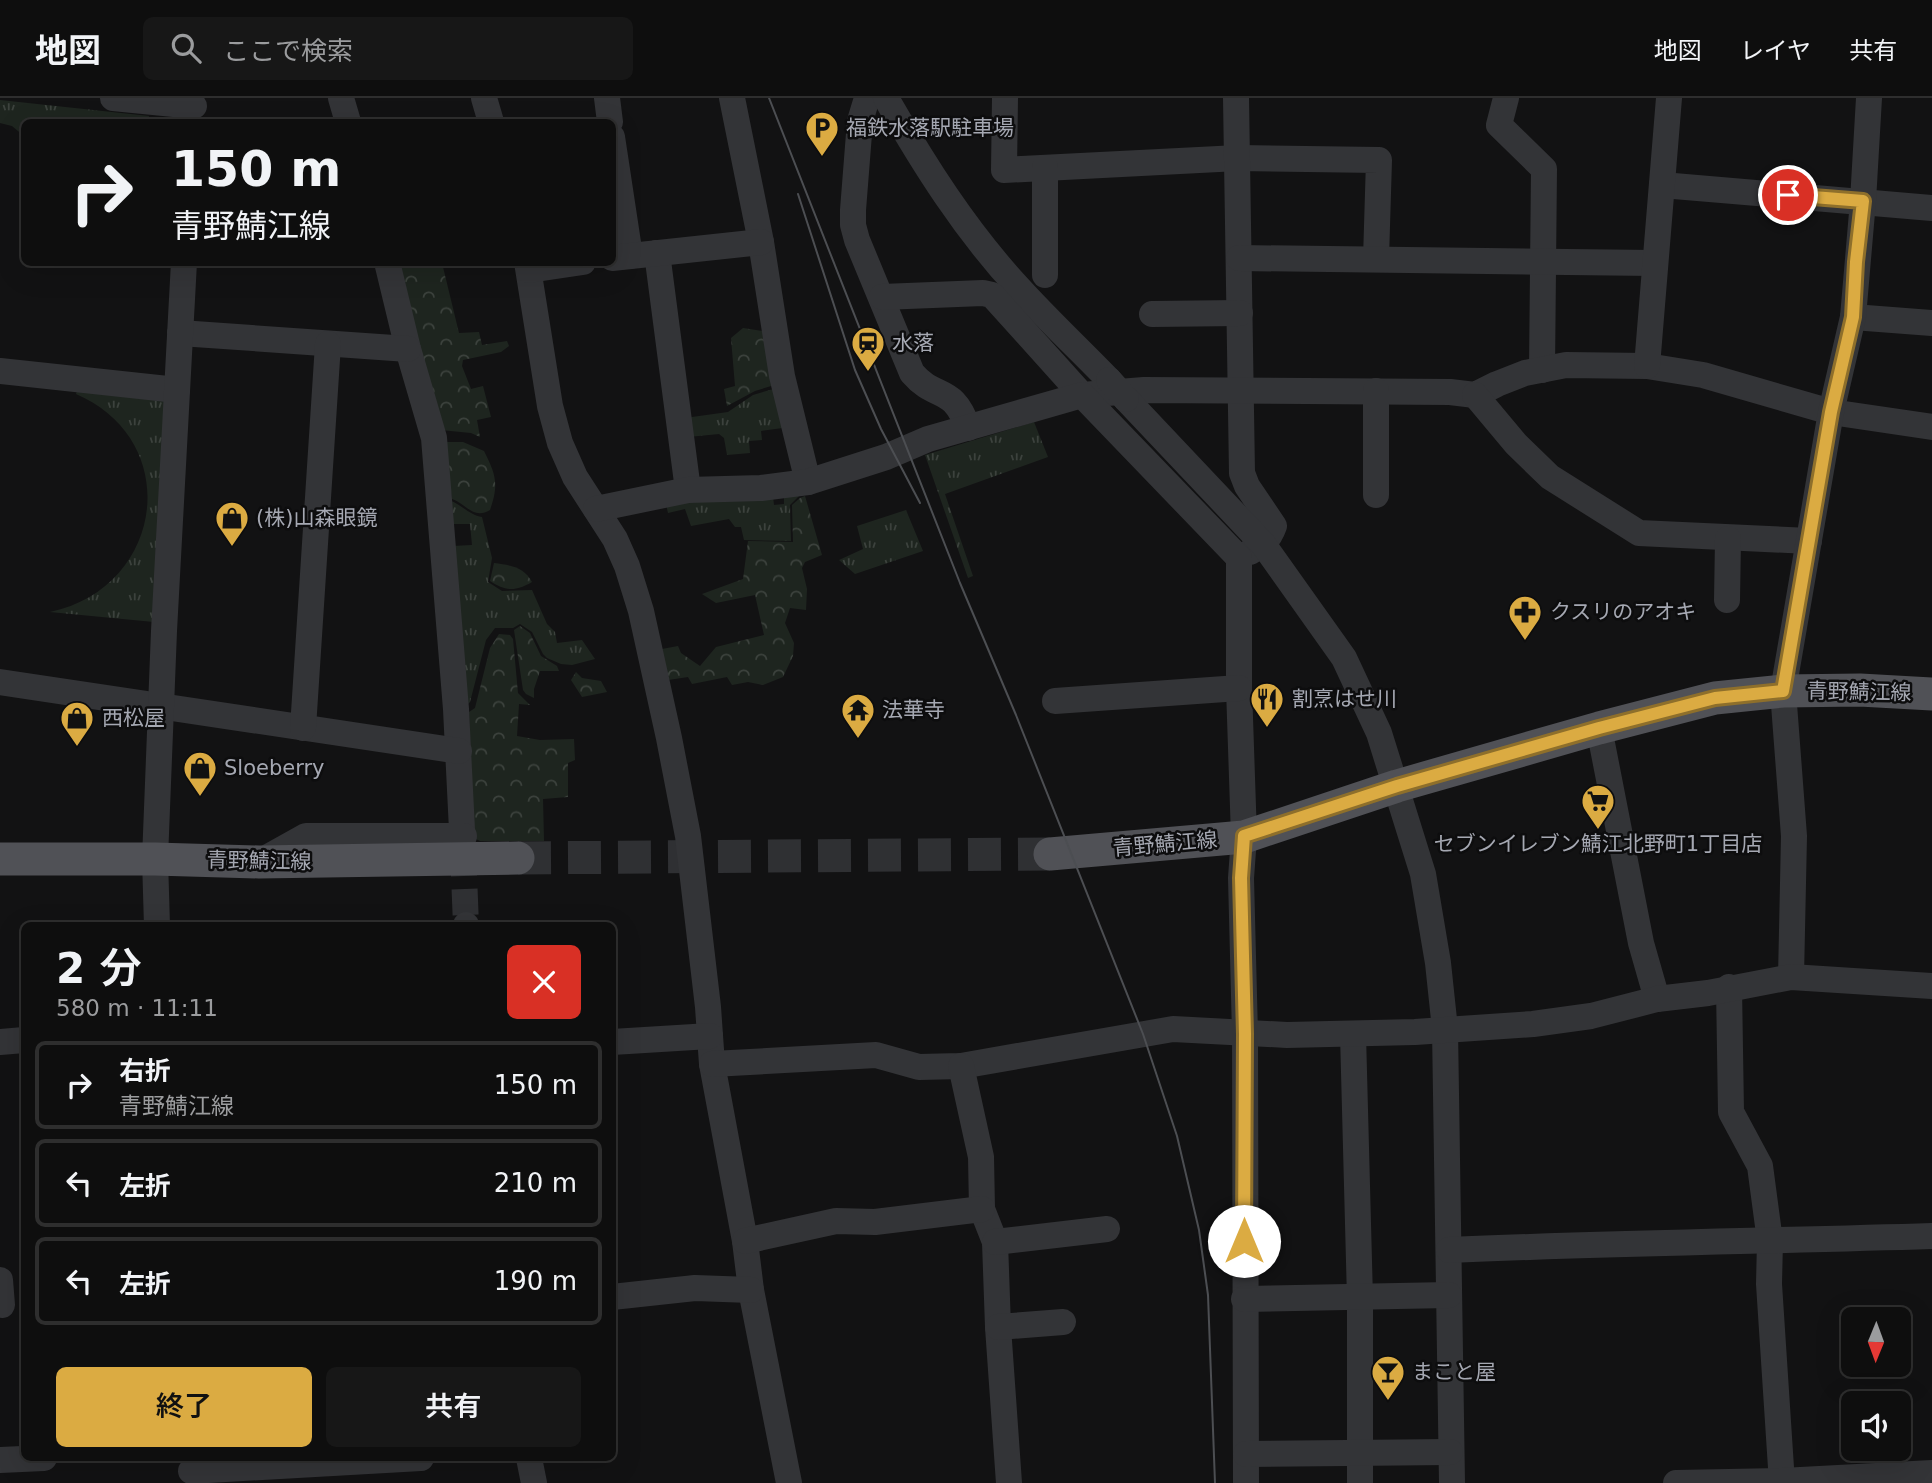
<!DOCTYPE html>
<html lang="ja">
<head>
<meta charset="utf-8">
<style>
  body { margin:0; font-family:"DejaVu Sans","Noto Sans JP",sans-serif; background:#171717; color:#f1f3f6; height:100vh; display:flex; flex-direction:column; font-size:26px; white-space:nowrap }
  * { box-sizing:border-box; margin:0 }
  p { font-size:23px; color:#9b9c9e }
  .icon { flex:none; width:38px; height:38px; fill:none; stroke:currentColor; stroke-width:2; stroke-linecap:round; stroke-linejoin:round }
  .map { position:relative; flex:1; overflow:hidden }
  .panel { position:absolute; left:21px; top:824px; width:595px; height:539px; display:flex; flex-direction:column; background:#0e0e0e; border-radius:10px; box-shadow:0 7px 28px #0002,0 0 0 2px #2e2e2e }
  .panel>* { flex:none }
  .guide { position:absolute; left:21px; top:21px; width:595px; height:147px; border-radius:10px; box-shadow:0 7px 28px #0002,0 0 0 2px #2e2e2e; background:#0e0e0e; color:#f1f3f6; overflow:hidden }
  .needle { width:46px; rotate:181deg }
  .buttons { position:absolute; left:1841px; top:1209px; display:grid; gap:14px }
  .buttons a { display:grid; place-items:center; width:70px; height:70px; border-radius:10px; background:#0e0e0e; box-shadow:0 7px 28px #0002,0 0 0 2px #2e2e2e; font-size:35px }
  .pin { position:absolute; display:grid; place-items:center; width:60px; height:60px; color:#fff; margin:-30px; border:4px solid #fff; border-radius:50%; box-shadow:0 2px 7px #0007 }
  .me { position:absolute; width:77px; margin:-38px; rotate:0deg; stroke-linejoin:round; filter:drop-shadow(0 0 5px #0008) }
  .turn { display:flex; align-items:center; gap:24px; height:147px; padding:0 35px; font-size:32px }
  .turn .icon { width:91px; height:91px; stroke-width:2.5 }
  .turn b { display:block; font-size:49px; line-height:60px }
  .round { display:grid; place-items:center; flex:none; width:74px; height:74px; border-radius:10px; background:#171717 }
  .overview { display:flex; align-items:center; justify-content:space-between; height:119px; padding:0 35px }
  h1 { font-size:42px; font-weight:600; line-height:52px }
  .button { display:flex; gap:14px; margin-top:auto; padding:14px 35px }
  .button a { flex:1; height:80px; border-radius:10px; background:#dbab42; color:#111; font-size:28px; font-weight:600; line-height:80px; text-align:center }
  .button a+a { background:#171717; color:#f1f3f6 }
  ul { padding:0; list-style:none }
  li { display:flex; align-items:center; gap:21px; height:88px; margin:0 14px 10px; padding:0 21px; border:4px solid #2e2e2e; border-radius:10px }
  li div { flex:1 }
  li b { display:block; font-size:26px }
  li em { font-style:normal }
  header { display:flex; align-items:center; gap:42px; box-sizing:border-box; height:98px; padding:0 35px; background:#0e0e0e; border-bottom:2px solid #2e2e2e }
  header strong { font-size:33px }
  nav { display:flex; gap:38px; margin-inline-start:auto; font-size:24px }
  .search { width:490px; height:63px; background:#171717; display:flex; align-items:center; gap:18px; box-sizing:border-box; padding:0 24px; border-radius:10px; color:#9b9c9e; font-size:26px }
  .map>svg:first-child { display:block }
  .grass { fill:url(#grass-tufts) }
  .forest { fill:url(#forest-crowns) }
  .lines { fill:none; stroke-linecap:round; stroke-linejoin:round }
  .minor-tunnel { stroke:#2f3033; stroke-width:26; stroke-dasharray:26 13; stroke-linecap:butt }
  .major-tunnel { stroke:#2f3033; stroke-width:33; stroke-dasharray:33 17; stroke-linecap:butt }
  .minor { stroke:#333437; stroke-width:26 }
  .major { stroke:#505156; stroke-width:33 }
  .tram { stroke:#4c4e52; stroke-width:2 }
  .minor-bridge { stroke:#333437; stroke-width:26 }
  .route-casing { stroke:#8e6f2b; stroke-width:18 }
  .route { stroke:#dbab42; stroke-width:12 }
  .labels { text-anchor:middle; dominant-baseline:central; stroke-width:5; stroke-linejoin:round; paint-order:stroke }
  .poi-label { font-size:21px; fill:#a5a8b2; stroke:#0d0d0e; text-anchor:start }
  .street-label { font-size:21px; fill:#a5a8b2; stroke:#0d0d0e }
</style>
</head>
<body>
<header>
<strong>地図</strong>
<div class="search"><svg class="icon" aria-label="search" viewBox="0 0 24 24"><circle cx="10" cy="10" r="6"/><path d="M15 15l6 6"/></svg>ここで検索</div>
<nav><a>地図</a><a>レイヤ</a><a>共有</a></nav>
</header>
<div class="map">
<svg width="1932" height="1385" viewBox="0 0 1932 1385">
  <defs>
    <pattern id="grass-tufts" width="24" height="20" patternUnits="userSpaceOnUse" patternTransform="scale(1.75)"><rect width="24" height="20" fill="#1e251f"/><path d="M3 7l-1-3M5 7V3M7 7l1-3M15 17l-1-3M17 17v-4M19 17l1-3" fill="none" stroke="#3c423d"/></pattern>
    <pattern id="forest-crowns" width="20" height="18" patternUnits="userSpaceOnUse" patternTransform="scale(1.75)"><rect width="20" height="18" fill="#1e251f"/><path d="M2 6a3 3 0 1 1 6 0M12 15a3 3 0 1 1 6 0" fill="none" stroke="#3c423d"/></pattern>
  </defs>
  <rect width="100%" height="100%" fill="#121213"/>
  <g class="grass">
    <path d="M0,2L149,18L148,24H24V38L12,28L0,25Z"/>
    <path d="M780,289L790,329L761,333L762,342L749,343L750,355L727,357L724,340L719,336L688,339L685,320L728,314L753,297Z"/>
    <path d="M77,293L165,303L154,524L50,514C164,490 185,343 76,296Z"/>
    <path d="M1034,324L1048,359L945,396L973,478L968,480L925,357Z"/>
    <path d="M805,397L799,398L790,407L791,443L744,442L741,429H735L729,421L691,428L685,411L668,415L666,406L773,399L774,407L784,406V398Z"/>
    <path d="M449,402C461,406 469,417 482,419L492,460L488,484L502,493L532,492L547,526L555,534L557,545L582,542L595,561L572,567L561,566L547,560L543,556L532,534L520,526L513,530H495L486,542L470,604L468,606L453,448L472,447L470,426H450Z"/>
    <path d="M906,412L923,453L855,476L839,462L863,451L857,428Z"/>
  </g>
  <g class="forest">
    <path d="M399,165H442L459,235L479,234L482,247L507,243L509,248L501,254L463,262L462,268L471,291L483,288L491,319L477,322L480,339L471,335L441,332Z"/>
    <path d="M743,230L768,234L771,288L755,293L727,308L724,291L735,288L731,240Z"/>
    <path d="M444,344H463L484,353C496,377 499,386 490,412C473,422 467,406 452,401Z"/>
    <path d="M805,398L822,457L805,464L802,470L807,491L806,512L790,510L785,525L794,545L793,558L783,579L763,587L748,584L732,587L727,579L692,586L688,579L668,582L662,551L678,548L681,555L700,568L716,549L764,537L755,497L716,505L702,496L743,481L748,443L793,444L792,407L800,400Z"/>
    <path d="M494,465C510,467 524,469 532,484C515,494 505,493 490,483Z"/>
    <path d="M520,528L530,535L541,558L557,568L559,573H540L534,591V600L526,596L523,592L514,532Z"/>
    <path d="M499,536L510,537L513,541L518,595L530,607L519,606L517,638L540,642L574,641L575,662L568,665V699L543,701L544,743H480L474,740L469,614L475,610L490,550Z"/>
    <path d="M576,574L582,580L601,583L607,594L582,599L571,582Z"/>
  </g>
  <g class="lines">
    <path class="minor-tunnel" d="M463,752L466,827"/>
    <path class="major-tunnel" d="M518,760L1050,756"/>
    <g class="minor">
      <path d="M113,0L194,8"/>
      <path d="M341,0L348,24"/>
      <path d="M484,0L491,24"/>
      <path d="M607,0L610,24"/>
      <path d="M732,0L761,144L782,278L808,384"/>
      <path d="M867,0L860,23L853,112V127L857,142L912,275C936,303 953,286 968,330"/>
      <path d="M886,0C924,67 966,133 1018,189C1047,221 1079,251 1109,282"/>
      <path d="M1005,0L1004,72L1238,60L1379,62L1376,161"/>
      <path d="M1236,0L1242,375L1247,388L1274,428C1269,442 1262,447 1250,454"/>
      <path d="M1506,0L1499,27L1544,71L1542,272"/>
      <path d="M612,39L630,158"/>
      <path d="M1045,70V177"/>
      <path d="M1662,87L1932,110"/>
      <path d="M657,155L688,392"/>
      <path d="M612,160L761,144"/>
      <path d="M1239,160L1654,165"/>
      <path d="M387,164L408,251L434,340L456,611L463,752"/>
      <path d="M527,164L550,308L560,345L575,379L615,441L627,468L641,513L669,640L688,738L708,909L712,966L745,1143L751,1192L789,1385"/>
      <path d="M529,172L583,164"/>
      <path d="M882,199L983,195L992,197L1082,297L1144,292L1450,294L1475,297L1497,286L1525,275L1566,267L1647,268L1703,277L1831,314L1932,329"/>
      <path d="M1152,216L1240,215"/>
      <path d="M1853,219L1932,225"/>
      <path d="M180,235L408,251"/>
      <path d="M1647,268L1669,0"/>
      <path d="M0,273L177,292"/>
      <path d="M1475,297L1516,346L1550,379L1639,435L1809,443"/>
      <path d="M1126,301L1263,446L1344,560L1379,635L1423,776L1438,865L1445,931L1452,1385"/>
      <path d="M1376,397V293"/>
      <path d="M596,411L688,392L761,390L808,384L886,359L928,341L1082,297L1239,460V590L1244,739L1241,780L1245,936L1246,1385"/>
      <path d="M1727,502L1728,441"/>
      <path d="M0,584L459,653"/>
      <path d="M1055,603L1239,590"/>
      <path d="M303,630L328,246"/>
      <path d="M1599,630L1641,845L1657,901"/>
      <path d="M259,764L306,738H464"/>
      <path d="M466,827V828"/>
      <path d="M157,828L155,761L164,533L184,164"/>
      <path d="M1791,879L1794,738L1783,593L1831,314L1853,219L1863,103L1869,0"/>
      <path d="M1729,889L1731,1014L1760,1068L1770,1143L1769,1186L1782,1385"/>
      <path d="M1353,936L1360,1201V1385"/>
      <path d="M0,944L24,942"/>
      <path d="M612,944L710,938"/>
      <path d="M712,966L876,957L919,969L961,968L1173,931L1287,937L1415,934L1533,926L1591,918L1657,901L1708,895L1791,879L1932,888"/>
      <path d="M961,968L981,1059L982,1111L995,1144L998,1229L1009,1385"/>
      <path d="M745,1143L836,1123L875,1124L982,1111"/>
      <path d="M995,1144L1107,1131"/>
      <path d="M1449,1152C1610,1145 1771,1143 1932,1138"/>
      <path d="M0,1182L2,1207"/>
      <path d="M612,1199L695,1190L751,1192"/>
      <path d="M1244,1201L1449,1197"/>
      <path d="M998,1229L1063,1224"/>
      <path d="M1246,1356L1450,1354"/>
      <path d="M529,1360L534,1385"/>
      <path d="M0,1362L44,1360"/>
      <path d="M191,1373L421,1360"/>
      <path d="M1676,1385L1782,1383L1932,1375"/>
    </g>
    <g class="major">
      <path d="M1050,756L1244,739L1397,688L1599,630L1715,600L1783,593L1860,592L1932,596"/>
      <path d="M0,761H155L259,764L518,760"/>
    </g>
    <g class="tram">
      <path d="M769,0L960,485L1016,617L1143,936L1177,1038L1199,1132L1208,1197L1215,1385"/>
      <path d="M798,96L855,272L881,331L920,405"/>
    </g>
    <path class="minor-bridge" d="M1109,282L1126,301"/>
  </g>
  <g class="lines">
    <defs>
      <path id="route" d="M1244,1143L1245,936L1241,780L1244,738L1397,688L1599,630L1715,600L1783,593L1831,314L1853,219L1856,164L1863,103L1788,97"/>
    </defs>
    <use href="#route" class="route-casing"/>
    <use href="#route" class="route"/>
  </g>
  <defs>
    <symbol id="parking-pin" viewBox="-11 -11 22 30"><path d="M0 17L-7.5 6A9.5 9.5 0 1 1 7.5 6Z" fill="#dbab42" stroke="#0d0d0e"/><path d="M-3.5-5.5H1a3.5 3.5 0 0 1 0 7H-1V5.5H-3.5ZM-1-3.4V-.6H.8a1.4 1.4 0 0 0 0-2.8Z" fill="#111"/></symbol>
    <symbol id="station-pin" viewBox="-11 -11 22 30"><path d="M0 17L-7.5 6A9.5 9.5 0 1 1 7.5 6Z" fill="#dbab42" stroke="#0d0d0e"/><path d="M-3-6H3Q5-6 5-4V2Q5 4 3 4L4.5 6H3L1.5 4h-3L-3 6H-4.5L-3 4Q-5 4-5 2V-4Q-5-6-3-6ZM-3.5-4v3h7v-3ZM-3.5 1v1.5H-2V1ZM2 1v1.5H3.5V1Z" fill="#111"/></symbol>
    <symbol id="shop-pin" viewBox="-11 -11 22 30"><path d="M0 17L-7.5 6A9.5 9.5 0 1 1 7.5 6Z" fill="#dbab42" stroke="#0d0d0e"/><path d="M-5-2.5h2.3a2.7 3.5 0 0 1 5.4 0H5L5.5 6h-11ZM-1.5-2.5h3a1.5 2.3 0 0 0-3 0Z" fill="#111"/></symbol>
    <symbol id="pharmacy-pin" viewBox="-11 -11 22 30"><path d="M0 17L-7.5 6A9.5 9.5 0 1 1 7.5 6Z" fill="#dbab42" stroke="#0d0d0e"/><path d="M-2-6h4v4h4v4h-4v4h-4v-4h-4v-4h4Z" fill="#111"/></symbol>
    <symbol id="restaurant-pin" viewBox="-11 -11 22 30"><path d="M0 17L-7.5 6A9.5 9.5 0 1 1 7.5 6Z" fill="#dbab42" stroke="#0d0d0e"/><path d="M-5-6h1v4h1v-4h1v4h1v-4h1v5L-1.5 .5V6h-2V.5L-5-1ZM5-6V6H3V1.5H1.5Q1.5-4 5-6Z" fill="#111"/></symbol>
    <symbol id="temple-pin" viewBox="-11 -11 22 30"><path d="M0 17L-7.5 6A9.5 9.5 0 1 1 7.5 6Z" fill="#dbab42" stroke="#0d0d0e"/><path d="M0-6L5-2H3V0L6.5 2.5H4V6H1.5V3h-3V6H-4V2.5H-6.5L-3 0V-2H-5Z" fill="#111"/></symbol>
    <symbol id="supermarket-pin" viewBox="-11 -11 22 30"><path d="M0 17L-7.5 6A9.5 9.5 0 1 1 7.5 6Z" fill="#dbab42" stroke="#0d0d0e"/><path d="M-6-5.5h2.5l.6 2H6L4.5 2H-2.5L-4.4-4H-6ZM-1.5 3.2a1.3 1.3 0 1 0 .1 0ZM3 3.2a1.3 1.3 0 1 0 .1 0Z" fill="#111"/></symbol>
    <symbol id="bar-pin" viewBox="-11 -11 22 30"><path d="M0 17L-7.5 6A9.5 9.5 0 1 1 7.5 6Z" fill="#dbab42" stroke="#0d0d0e"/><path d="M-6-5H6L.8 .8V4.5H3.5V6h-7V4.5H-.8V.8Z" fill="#111"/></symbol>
  </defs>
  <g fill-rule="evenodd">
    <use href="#parking-pin" x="803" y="11" width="38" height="52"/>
    <use href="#station-pin" x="849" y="226" width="38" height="52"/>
    <use href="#shop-pin" x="213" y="401" width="38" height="52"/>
    <use href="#pharmacy-pin" x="1506" y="495" width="38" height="52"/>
    <use href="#restaurant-pin" x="1248" y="582" width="38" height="52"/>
    <use href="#temple-pin" x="839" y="593" width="38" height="52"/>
    <use href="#shop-pin" x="58" y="601" width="38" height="52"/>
    <use href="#shop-pin" x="181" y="651" width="38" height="52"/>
    <use href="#supermarket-pin" x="1579" y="684" width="38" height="52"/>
    <use href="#bar-pin" x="1369" y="1255" width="38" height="52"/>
  </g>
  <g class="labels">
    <g class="poi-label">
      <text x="846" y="30">福鉄水落駅駐車場</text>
      <text x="892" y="245">水落</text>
      <text x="256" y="420">(株)山森眼鏡</text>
      <text x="1550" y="514">クスリのアオキ</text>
      <text x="1292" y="601">割烹はせ川</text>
      <text x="882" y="612">法華寺</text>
      <text x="102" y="620">西松屋</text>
      <text x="224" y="670">Sloeberry</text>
      <text x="1598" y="746" text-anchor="middle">セブンイレブン鯖江北野町1丁目店</text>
      <text x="1412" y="1274">まこと屋</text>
    </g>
    <g class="street-label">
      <text transform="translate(1859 594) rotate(1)">青野鯖江線</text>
      <text transform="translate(1165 746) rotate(-5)">青野鯖江線</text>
      <text transform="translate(259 763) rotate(1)">青野鯖江線</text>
    </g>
  </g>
</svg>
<div class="buttons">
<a><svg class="needle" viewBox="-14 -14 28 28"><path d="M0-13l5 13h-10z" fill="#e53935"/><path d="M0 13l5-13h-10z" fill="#9b9c9e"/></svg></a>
<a><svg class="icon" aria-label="sound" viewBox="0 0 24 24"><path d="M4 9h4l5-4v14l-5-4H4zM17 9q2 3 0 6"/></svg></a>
</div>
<div class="pin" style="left:1788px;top:97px;background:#d93025"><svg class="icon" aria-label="arrive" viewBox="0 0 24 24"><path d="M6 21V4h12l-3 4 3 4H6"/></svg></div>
<svg class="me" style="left:1244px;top:1143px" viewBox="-20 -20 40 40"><circle r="19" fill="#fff"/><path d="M0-13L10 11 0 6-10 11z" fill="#dbab42"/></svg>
<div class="guide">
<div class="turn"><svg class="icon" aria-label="right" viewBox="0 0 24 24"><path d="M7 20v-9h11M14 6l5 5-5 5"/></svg><div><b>150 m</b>青野鯖江線</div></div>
</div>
<section class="panel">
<div class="overview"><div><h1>2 分</h1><p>580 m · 11:11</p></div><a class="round" style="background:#d93025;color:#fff"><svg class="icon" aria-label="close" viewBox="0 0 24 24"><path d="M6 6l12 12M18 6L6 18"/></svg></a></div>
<ul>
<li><svg class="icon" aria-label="right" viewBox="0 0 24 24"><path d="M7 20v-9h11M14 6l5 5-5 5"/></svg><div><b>右折</b><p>青野鯖江線</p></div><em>150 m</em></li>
<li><svg class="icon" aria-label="left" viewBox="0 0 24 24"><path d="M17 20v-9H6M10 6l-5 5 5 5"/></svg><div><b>左折</b></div><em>210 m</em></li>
<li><svg class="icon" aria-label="left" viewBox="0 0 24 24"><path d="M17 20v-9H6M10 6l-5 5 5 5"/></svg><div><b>左折</b></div><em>190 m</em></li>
</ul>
<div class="button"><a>終了</a><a>共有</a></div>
</section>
</div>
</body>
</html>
